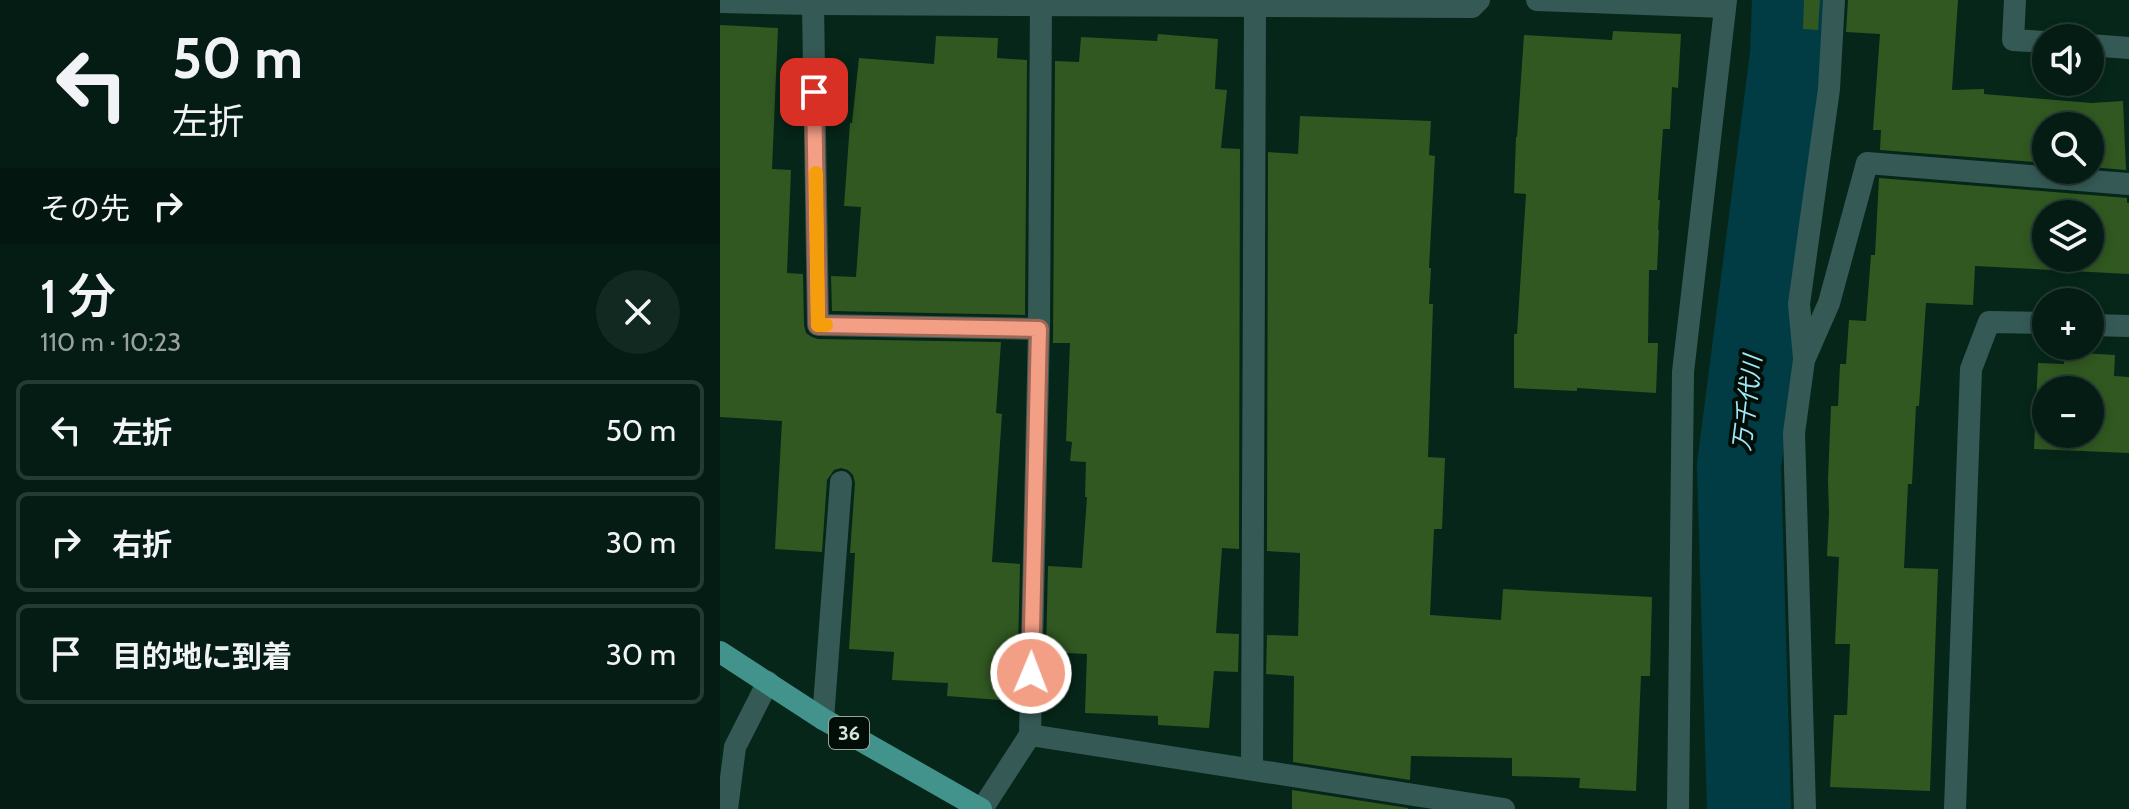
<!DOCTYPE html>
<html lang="ja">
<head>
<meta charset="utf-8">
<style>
  body { margin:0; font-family:Cabin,"Noto Sans JP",sans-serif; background:#122921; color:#f1f3f6; height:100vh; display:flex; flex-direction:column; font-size:30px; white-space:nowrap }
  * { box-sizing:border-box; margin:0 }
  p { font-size:26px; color:#97a1a0 }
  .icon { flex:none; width:44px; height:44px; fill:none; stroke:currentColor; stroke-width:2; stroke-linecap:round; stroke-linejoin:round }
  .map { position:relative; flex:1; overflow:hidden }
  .details { display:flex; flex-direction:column; background:#041c13; width:720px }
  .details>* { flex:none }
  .banner { background:#041c13; color:#f1f3f6; overflow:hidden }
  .fabs { position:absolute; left:1312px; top:24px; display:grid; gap:16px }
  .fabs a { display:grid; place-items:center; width:72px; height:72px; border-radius:50%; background:#041c13; box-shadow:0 4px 12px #0003,0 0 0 2px #253a33; font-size:40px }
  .pin { position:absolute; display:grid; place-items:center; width:68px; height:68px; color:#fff; margin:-34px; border-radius:16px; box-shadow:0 4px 12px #0006 }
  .me { position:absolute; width:88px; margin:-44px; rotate:1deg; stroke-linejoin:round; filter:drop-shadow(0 0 6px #0008) }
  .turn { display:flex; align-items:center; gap:28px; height:168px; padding:0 40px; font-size:36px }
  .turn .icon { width:104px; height:104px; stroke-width:2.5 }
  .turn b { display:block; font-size:56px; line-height:68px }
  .then { display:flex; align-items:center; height:76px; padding:0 40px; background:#0003; gap:16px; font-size:30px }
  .round { display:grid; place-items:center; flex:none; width:84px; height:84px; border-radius:42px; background:#122921 }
  .head { display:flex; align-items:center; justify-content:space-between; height:136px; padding:0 40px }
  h1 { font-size:48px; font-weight:600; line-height:60px }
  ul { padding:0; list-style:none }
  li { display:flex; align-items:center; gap:24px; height:100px; margin:0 16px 12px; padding:0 24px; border:4px solid #253a33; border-radius:12px }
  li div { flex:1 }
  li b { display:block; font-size:30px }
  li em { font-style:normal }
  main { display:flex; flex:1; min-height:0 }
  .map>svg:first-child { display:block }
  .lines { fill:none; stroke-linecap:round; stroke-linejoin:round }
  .river { stroke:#013c45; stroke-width:84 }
  .building { fill:#315821; fill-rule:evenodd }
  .minor { stroke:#355a56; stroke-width:22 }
  .primary { stroke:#41938c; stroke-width:22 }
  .route-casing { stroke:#9e6756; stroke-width:20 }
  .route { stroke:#f39f85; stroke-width:14 }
  .slow { stroke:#f59e0b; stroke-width:14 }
  .labels { text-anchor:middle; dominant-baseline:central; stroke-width:8; stroke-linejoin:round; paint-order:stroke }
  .shield { fill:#020d07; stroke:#96a69d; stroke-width:2 }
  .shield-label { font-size:20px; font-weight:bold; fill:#d5e7dd }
  .water-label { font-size:24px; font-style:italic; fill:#9fe7f6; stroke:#020d07 }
</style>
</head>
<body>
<main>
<section class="details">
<div class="banner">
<div class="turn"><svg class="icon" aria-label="left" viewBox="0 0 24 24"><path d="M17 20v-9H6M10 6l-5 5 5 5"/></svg><div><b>50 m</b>左折</div></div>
<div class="then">その先<svg class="icon" aria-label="right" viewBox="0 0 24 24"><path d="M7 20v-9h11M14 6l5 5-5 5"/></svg></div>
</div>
<div class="head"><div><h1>1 分</h1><p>110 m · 10:23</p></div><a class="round"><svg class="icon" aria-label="close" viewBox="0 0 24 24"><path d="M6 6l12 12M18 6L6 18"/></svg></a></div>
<ul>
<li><svg class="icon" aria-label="left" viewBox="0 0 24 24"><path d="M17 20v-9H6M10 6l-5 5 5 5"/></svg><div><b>左折</b></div><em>50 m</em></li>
<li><svg class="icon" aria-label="right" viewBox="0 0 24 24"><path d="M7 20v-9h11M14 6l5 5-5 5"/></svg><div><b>右折</b></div><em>30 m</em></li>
<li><svg class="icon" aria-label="arrive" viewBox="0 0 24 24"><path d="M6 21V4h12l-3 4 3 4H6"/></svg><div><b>目的地に到着</b></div><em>30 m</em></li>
</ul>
</section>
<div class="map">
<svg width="1409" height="809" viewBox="0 0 1409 809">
  <rect width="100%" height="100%" fill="#062619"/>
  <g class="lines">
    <path class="river" d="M1029,809L1019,466L1072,55L1074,0"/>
  </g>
  <g class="building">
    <path d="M1084,0H1100L1098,30L1083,29Z"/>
    <path d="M1128,0H1238L1232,90L1264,89V94L1372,103L1403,101L1406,170L1370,167V126H1326V163L1160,150L1161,130H1153L1160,34L1126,32Z"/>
    <path d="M0,25L58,28L52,169L71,170L67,273L83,274L84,325L86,333L92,337L98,339L281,342L276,413L282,414L272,562L300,564L298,650L293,701L227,696L228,683L172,680L174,652L129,649L135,553H130L135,483L133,475L128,470L121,468L114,470L107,480L102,552L55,549L62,421L0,417Z"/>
    <path d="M893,31L961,34L958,88L952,87L950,129H943L938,200H940L938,230H939L937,270H929L928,343H938L936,393L857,388V391L794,388V334H797L806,194L794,193L796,137H797L804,35L892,40Z"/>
    <path d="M438,34L498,39L495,89L507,90L501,148L520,149L519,549L502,548L496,633L519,634L518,672L494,671L489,728L438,725V716L365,713L367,654L326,652L328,566L362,568L367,497H365L366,462L350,461L352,442L346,441L350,343H333L335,61L359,62L361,37L437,41Z"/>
    <path d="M216,36L278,38L277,58L307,60L305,315L112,311L111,276L136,277L141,207L124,206L130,123H132L139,58L214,64Z"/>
    <path d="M580,116L711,121L709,155L715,156L709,268H711L709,304H713L708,457L725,458L722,529H714L710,615L781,620L783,589L932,597L930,676H921L916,791L859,788L860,778L792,776V758L691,756L690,780L573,762L574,676L546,674L547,635L578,636L580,564V553L547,551L548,152L578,154Z"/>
    <path d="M1159,178L1407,198V203H1409V274L1255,266L1253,305L1206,303L1199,406H1196L1192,484H1188L1184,568L1218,569L1210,791L1110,787L1114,715H1127L1130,644H1115L1119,557L1107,556L1109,514L1108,480L1111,406H1118L1120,364H1126L1129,320L1146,321L1151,255H1155ZM1326,214H1370V258H1326Z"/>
    <path d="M1345,352L1395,355L1394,376L1409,377V453L1314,449L1318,363L1344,364ZM1326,390H1370V434H1326Z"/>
    <path d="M572,790L688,808V809H572Z"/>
  </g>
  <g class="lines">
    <g class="minor">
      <path d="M817,0L1005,7"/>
      <path d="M1295,0L1293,40L1326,42"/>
      <path d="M0,2L93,4L752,7L759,0"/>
      <path d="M93,4L98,325L319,329"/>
      <path d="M1370,45L1409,48"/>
      <path d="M1370,325L1409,326"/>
      <path d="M1084,358L1079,304L1109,89L1114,0"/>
      <path d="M103,719L121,482"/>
      <path d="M310,735L319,329L321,0"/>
      <path d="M532,769L535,6"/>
      <path d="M7,809L15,747L48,682"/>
      <path d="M262,809L310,735L784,809"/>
      <path d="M958,809L963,372L1006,0"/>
      <path d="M1085,809L1074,433L1084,360L1109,303L1147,163L1409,184"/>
      <path d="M1235,809L1251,369L1269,322L1326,323"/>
    </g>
    <path class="primary" d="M0,652L103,719L261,809"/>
  </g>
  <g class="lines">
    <defs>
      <path id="route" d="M94,92L98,325L319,329L311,673"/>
    </defs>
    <use href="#route" class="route-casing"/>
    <use href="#route" class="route"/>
    <path class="slow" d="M96,173L98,325H106"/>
  </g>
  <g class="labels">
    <rect class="shield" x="109" y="717" width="40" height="32" rx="6"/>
    <g class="shield-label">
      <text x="129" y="733">36</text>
    </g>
    <g class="water-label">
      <text transform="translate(1027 403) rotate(-83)">万千代川</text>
    </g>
  </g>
</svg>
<div class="fabs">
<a><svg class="icon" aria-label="sound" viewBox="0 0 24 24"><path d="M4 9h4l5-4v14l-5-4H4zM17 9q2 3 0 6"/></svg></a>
<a><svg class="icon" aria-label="search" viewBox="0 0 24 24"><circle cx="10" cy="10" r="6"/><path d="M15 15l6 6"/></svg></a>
<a><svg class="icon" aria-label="layers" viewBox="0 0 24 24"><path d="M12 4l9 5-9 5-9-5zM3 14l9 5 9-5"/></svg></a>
<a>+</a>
<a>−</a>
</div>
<div class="pin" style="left:94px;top:92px;background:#d93025"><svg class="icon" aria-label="arrive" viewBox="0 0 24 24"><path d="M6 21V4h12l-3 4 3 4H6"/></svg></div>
<svg class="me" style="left:311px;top:673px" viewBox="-20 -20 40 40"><circle r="17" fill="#f39f85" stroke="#fff" stroke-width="3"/><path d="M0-11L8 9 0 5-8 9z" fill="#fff"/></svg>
</div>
</main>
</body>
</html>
